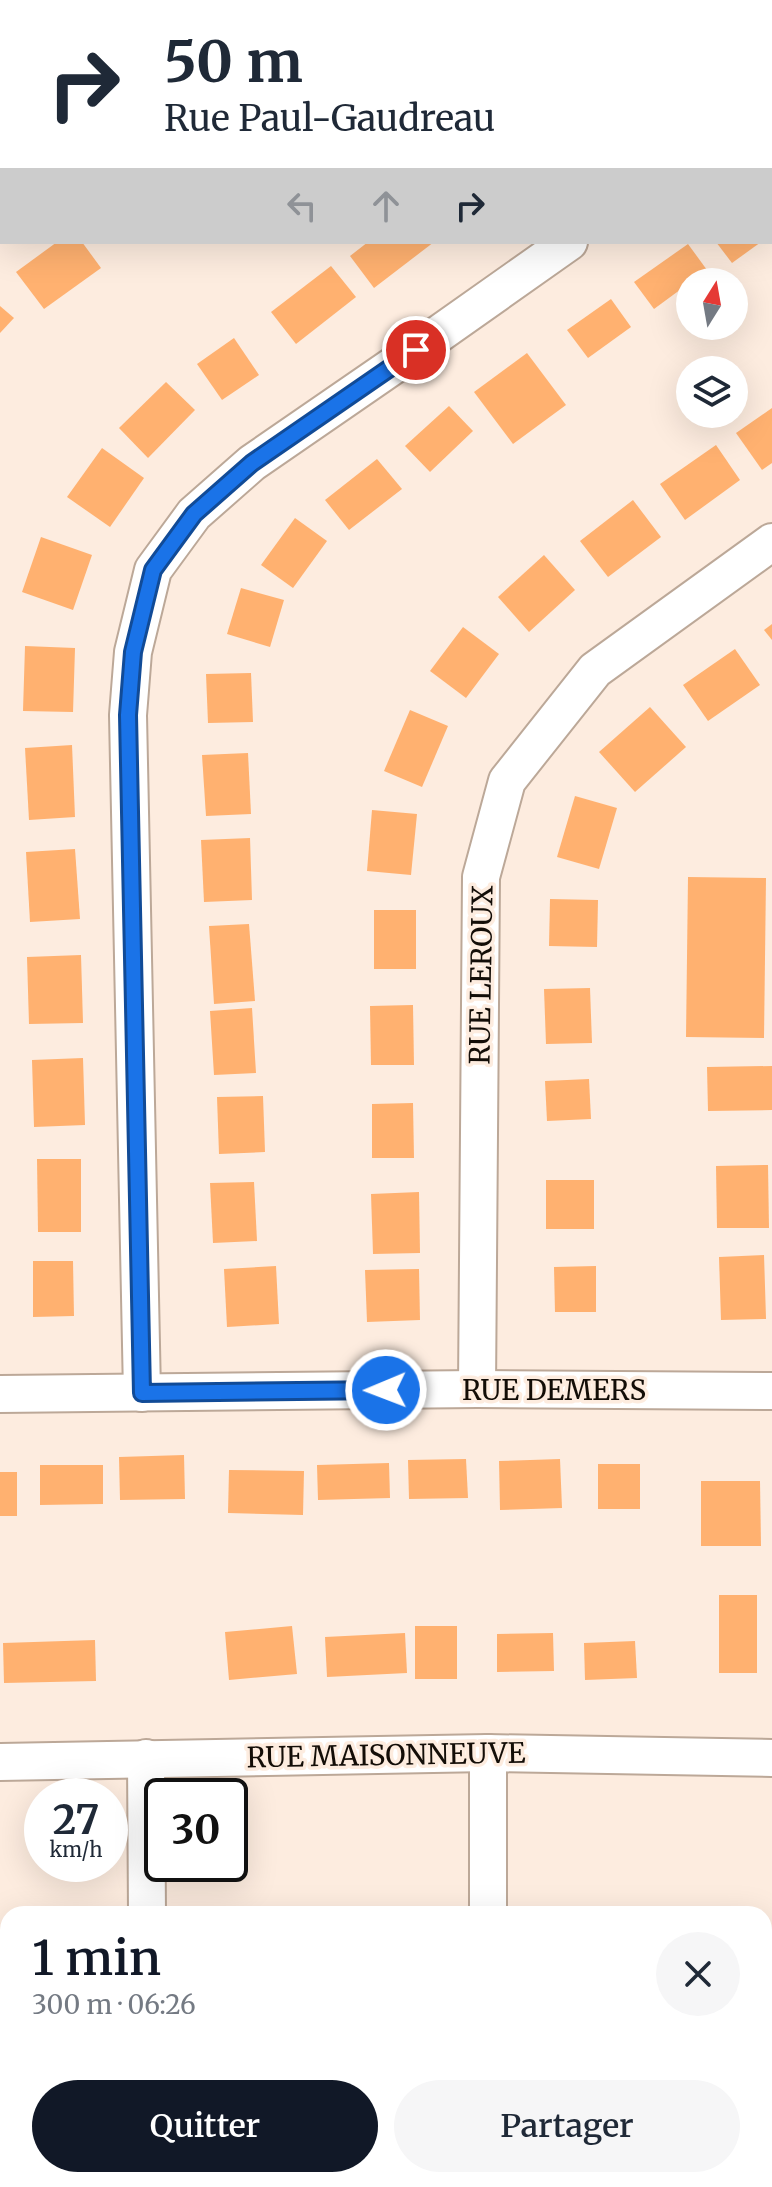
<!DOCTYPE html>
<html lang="fr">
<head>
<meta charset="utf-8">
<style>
  body { margin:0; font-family:Merriweather,serif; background:#f6f6f7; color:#1f2937; height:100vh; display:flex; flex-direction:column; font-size:30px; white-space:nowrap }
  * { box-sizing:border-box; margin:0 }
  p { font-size:26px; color:#747a83 }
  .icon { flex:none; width:44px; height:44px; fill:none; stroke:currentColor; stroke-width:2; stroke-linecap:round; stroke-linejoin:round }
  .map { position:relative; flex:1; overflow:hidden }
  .side { position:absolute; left:0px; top:1906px; width:772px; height:282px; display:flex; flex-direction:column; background:#fff; border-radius:24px 24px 0 0; box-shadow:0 8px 32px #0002 }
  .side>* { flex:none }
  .hud { position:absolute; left:0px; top:0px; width:772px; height:244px; box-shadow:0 8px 32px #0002; background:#fff; color:#1f2937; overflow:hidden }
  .needle { width:52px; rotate:11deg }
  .tools { position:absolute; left:676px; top:268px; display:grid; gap:16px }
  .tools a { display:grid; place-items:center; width:72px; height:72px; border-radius:50%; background:#fff; box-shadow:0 8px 32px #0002; font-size:40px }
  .speed { position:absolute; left:24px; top:1778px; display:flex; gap:16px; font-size:40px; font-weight:700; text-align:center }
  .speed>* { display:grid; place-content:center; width:104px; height:104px; border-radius:50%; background:#fff; box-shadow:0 8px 32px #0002; line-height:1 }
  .speed small { font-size:20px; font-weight:400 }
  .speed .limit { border:4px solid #111; border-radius:12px; background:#fff; color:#111 }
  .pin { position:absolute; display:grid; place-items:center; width:68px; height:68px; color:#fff; margin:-34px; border:4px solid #fff; border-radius:50%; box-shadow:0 2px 8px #0007 }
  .me { position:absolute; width:88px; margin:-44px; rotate:269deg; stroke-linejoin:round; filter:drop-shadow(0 0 6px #0008) }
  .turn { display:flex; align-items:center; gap:28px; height:168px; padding:0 32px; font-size:36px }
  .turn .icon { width:104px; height:104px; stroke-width:2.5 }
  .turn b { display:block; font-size:56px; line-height:68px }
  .lanes { display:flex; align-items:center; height:76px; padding:0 32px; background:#0003; justify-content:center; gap:40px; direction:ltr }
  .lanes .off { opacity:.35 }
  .round { display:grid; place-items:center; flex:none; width:84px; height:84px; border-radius:42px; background:#f6f6f7 }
  .head { display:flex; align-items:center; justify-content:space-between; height:136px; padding:0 32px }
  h1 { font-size:48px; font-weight:600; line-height:60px; color:#111827 }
  .primary-button { display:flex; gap:16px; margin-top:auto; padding:16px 32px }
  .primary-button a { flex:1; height:92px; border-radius:48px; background:#111827; color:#fff; font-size:32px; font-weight:600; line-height:92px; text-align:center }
  .primary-button a+a { background:#f6f6f7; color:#1f2937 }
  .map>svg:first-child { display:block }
  .building { fill:#ffb170 }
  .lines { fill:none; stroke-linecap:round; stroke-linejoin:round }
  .street-casing { stroke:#bca898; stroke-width:40 }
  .street { stroke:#fff; stroke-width:36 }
  .route-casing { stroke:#114b97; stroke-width:20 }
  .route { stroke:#1a73e8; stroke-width:14 }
  .labels { text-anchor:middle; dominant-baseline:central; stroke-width:7; stroke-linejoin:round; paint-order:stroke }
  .street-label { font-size:28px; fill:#130d07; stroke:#fdecdf }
</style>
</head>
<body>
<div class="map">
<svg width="772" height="2187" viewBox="0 0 772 2187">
  <rect width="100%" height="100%" fill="#fdecdf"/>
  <g class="building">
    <path d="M57,242H82L101,268L44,309L16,272Z"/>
    <path d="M368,242H434L374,288L350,256Z"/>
    <path d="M716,242H761L732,263Z"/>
    <path d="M688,244L707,270L654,309L634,282Z"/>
    <path d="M331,266L356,297L296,344L271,312Z"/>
    <path d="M611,299L631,327L588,358L567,330Z"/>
    <path d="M0,306L14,318L0,333Z"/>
    <path d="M234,338L259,375L222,400L197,364Z"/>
    <path d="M527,353L566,405L513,444L474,392Z"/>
    <path d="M166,382L195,410L148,458L119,428Z"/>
    <path d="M449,406L473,431L430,472L405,446Z"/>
    <path d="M772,408V463L762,470L736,433Z"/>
    <path d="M716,445L740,480L685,520L660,484Z"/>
    <path d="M102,448L144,478L110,527L67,497Z"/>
    <path d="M377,459L402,489L349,530L325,500Z"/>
    <path d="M633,500L661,537L608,577L580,541Z"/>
    <path d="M295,518L327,541L293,588L261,565Z"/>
    <path d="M41,537L92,555L73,610L22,592Z"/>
    <path d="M544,555L575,590L529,632L498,597Z"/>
    <path d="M241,588L284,600L270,647L227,634Z"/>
    <path d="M772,624V640L764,630Z"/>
    <path d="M463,627L499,654L466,698L430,671Z"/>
    <path d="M25,646L75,648L73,712L23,711Z"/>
    <path d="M735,649L760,685L708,721L683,685Z"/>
    <path d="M251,673L253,722L208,723L206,674Z"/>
    <path d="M650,707L686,747L635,792L599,752Z"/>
    <path d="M410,710L448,726L422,787L384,771Z"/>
    <path d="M72,745L75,817L29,820L25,748Z"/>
    <path d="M248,753L251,814L206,816L202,755Z"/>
    <path d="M575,796L617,808L599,869L557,857Z"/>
    <path d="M372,810L417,814L411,875L367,871Z"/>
    <path d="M250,838L252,900L204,902L201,840Z"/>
    <path d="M75,849L80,919L30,922L26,852Z"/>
    <path d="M688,877L766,878L764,1038L686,1037Z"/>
    <path d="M550,899L598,900L597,947L549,946Z"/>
    <rect x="374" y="910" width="42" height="59"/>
    <path d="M249,924L255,1001L214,1004L209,926Z"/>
    <path d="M81,955L83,1023L29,1024L27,957Z"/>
    <path d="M590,988L592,1043L546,1044L544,989Z"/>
    <path d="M413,1005L414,1065H371L370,1006Z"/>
    <path d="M252,1008L256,1073L214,1075L210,1011Z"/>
    <path d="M83,1058L85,1125L34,1127L32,1060Z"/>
    <path d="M772,1066V1110L708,1111L707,1067Z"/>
    <path d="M589,1079L591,1119L547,1121L545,1081Z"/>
    <path d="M263,1096L265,1152L219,1154L217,1097Z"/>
    <path d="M413,1103L414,1158H372V1104Z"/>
    <path d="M37,1159H81V1232H38Z"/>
    <path d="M768,1165L769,1228H717L716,1166Z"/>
    <rect x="546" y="1180" width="48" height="49"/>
    <path d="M254,1182L257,1241L213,1243L210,1183Z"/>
    <path d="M419,1192L420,1253L373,1254L371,1194Z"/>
    <path d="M764,1255L766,1319L721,1320L719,1257Z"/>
    <path d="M33,1261H73L74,1316L33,1317Z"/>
    <path d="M276,1266L279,1324L227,1327L224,1269Z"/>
    <path d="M596,1266V1312H555L554,1267Z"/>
    <path d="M419,1269L420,1320L367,1322L365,1270Z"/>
    <path d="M184,1455L185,1499L120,1500L119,1457Z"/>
    <path d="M466,1459L468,1498L409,1499L408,1460Z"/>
    <path d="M560,1459L562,1508L500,1510L499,1461Z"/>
    <path d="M389,1463L390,1498L318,1500L317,1465Z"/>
    <rect x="598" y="1464" width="42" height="45"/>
    <path d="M40,1465H103V1504L40,1505Z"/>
    <path d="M229,1470L304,1471L303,1515L228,1513Z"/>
    <rect x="0" y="1472" width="17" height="44"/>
    <path d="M701,1481H760L761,1546H701Z"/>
    <rect x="719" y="1595" width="38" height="78"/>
    <path d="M292,1626L297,1674L229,1680L225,1632Z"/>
    <rect x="415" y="1626" width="42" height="53"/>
    <path d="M405,1633L407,1673L327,1677L325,1637Z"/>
    <path d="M553,1633L554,1671L497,1672V1634Z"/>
    <path d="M95,1640L96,1681L4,1683L3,1643Z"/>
    <path d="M635,1641L637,1678L585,1680L584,1643Z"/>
  </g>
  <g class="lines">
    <defs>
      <g id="street">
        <path d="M284,2L287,0"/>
        <path d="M770,99L772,98"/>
        <path d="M0,205L2,203"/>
        <path d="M477,1389L481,877L507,781L595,670L772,542"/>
        <path d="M142,1393L128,715L133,652L153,570L194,514L252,463L416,350L569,242"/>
        <path d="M0,1394L477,1389L772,1391"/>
        <path d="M488,1753V1914"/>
        <path d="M146,1758L147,1914"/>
        <path d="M0,1762L488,1753L772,1758"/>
        <path d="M147,2180V2187"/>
        <path d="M488,2180V2187"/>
      </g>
    </defs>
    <use href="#street" class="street-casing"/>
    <use href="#street" class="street"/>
  </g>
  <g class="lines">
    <defs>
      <path id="route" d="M386,1390L142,1393L128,715L133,652L153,570L194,514L252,463L416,350"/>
    </defs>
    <use href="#route" class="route-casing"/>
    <use href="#route" class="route"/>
  </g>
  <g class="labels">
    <g class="street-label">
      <text transform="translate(481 975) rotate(-89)">RUE LEROUX</text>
      <text x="554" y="1390">RUE DEMERS</text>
      <text transform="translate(386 1755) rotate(-1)">RUE MAISONNEUVE</text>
    </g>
  </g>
</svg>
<div class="tools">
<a><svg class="needle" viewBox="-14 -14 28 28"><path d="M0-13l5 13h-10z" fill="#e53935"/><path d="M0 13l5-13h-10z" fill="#747a83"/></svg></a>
<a><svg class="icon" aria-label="layers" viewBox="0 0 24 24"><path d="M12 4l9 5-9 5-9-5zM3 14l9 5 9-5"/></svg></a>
</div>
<div class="speed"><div>27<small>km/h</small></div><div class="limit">30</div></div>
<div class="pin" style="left:416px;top:350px;background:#d93025"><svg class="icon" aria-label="arrive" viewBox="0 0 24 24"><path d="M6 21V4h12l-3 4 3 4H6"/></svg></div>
<svg class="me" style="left:386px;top:1390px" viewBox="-20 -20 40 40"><circle r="17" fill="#1a73e8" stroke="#fff" stroke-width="3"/><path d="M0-11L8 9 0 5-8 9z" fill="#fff"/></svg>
<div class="hud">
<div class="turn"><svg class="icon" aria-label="right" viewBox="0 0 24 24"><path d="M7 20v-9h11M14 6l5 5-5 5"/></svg><div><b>50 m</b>Rue Paul-Gaudreau</div></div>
<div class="lanes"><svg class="icon off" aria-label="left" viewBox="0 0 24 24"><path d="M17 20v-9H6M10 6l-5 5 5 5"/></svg><svg class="icon off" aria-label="ahead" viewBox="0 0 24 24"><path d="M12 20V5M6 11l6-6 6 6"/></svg><svg class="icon" aria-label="right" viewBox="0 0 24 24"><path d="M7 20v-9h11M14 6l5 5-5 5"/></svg></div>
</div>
<section class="side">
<div class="head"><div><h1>1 min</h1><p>300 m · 06:26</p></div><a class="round"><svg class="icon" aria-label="close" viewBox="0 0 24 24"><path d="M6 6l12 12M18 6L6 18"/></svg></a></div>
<div class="primary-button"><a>Quitter</a><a>Partager</a></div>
</section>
</div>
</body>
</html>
